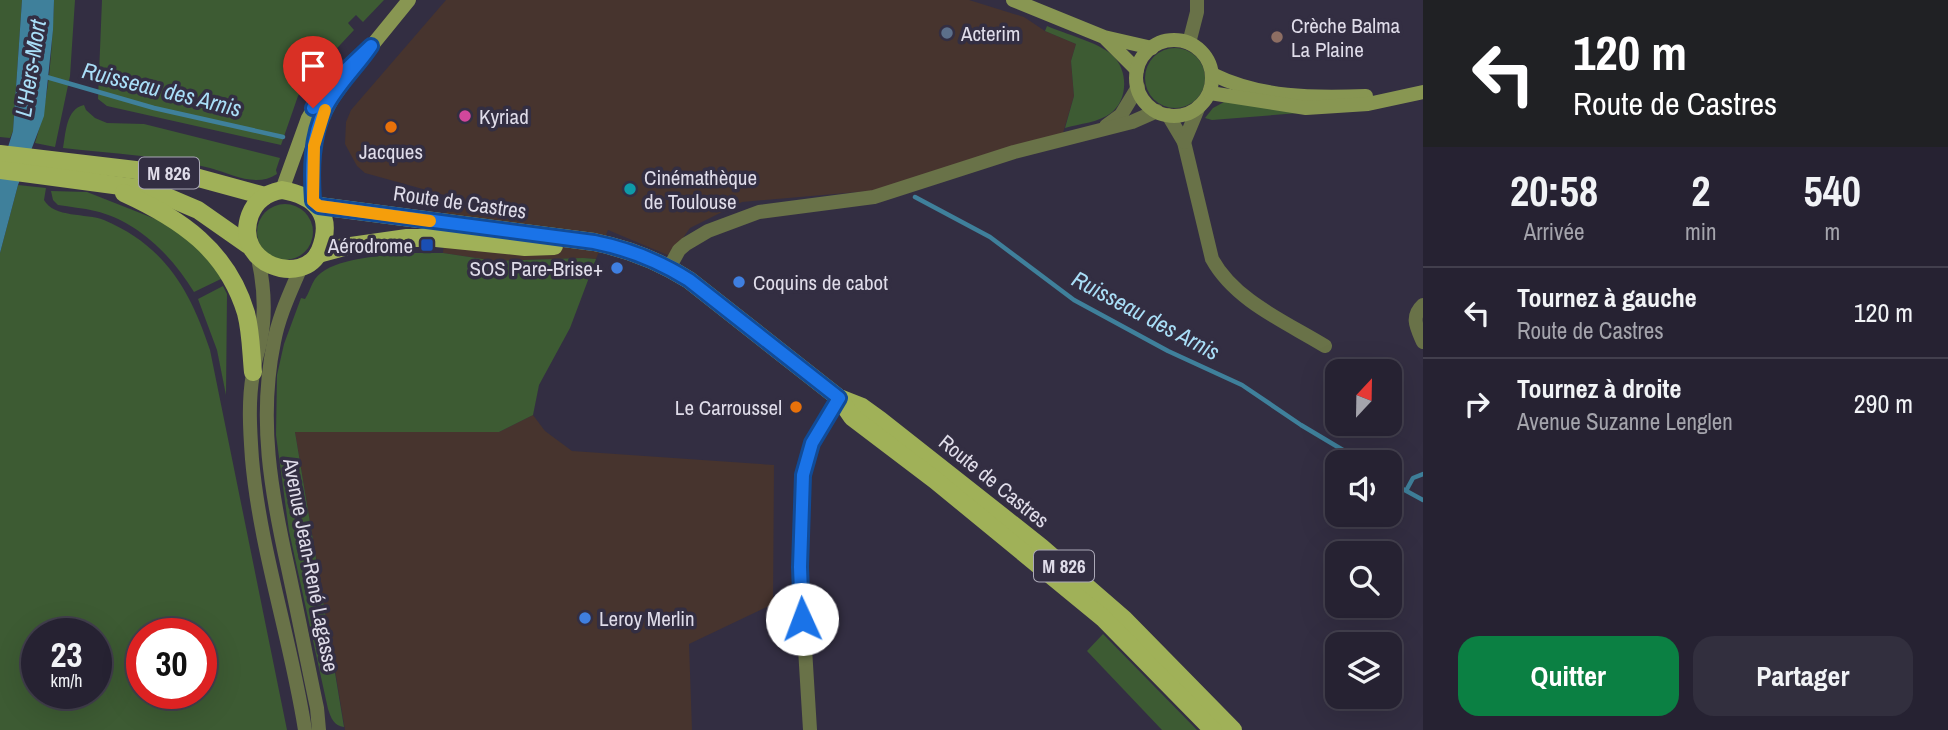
<!DOCTYPE html>
<html lang="fr">
<head>
<meta charset="utf-8">
<style>
  body { margin:0; font-family:"Archivo Narrow",sans-serif; background:#322f3e; color:#f1f3f6; height:100vh; display:flex; flex-direction:column; font-size:26px; white-space:nowrap }
  * { box-sizing:border-box; margin:0 }
  p { font-size:23px; color:#a4a4ac }
  .icon { flex:none; width:38px; height:38px; fill:none; stroke:currentColor; stroke-width:2; stroke-linecap:round; stroke-linejoin:round }
  .map { position:relative; flex:1; overflow:hidden }
  .sheet { display:flex; flex-direction:column; background:#262232; width:525px }
  .sheet>* { flex:none }
  .guide { background:#202124; color:#fff; overflow:hidden }
  .needle { width:46px; rotate:22deg }
  .controls { position:absolute; left:1325px; top:359px; display:grid; gap:14px }
  .controls a { display:grid; place-items:center; width:77px; height:77px; border-radius:14px; background:#262232; box-shadow:0 7px 28px #0002,0 0 0 2px #423f4d; font-size:35px }
  .speed { position:absolute; left:21px; top:618px; display:flex; gap:14px; font-size:35px; font-weight:700; text-align:center }
  .speed>* { display:grid; place-content:center; width:91px; height:91px; border-radius:50%; background:#262232; box-shadow:0 7px 28px #0002,0 0 0 2px #423f4d; line-height:1 }
  .speed small { font-size:18px; font-weight:400 }
  .speed .limit { border:10px solid #d22; background:#fff; color:#111 }
  .pin { position:absolute; display:grid; place-items:center; width:60px; height:60px; color:#fff; margin:-72px -30px; border-radius:50% 50% 50% 0; rotate:-45deg; box-shadow:0 0 7px #0007 }
  .pin .icon { rotate:45deg }
  .me { position:absolute; width:77px; margin:-38px; rotate:358deg; stroke-linejoin:round; filter:drop-shadow(0 0 5px #0008) }
  .turn { display:flex; align-items:center; gap:24px; height:147px; padding:0 35px; font-size:32px }
  .turn .icon { width:91px; height:91px; stroke-width:2.5 }
  .turn b { display:block; font-size:49px; line-height:60px }
  .eta { display:flex; justify-content:space-evenly; align-items:center; height:119px; text-align:center }
  .eta b { font-size:42px; font-weight:700; line-height:49px }
  .cta { display:flex; gap:14px; margin-top:auto; padding:14px 35px }
  .cta a { flex:1; height:80px; border-radius:21px; background:#0b8043; color:#fff; font-size:28px; font-weight:700; line-height:80px; text-align:center }
  .cta a+a { background:#322f3e; color:#f1f3f6 }
  ul { padding:0; list-style:none }
  li { display:flex; align-items:center; gap:21px; height:91px; padding:0 35px; border-top:2px solid #423f4d }
  li div { flex:1 }
  li b { display:block; font-size:26px }
  li em { font-style:normal }
  main { display:flex; flex:1; min-height:0 }
  .map>svg:first-child { display:block }
  .commercial { fill:#47342e }
  .green { fill:#3d5b33; fill-rule:evenodd }
  .water { fill:#3f809b }
  .lines { fill:none; stroke-linecap:round; stroke-linejoin:round }
  .stream { stroke:#3f809b; stroke-width:4.5 }
  .street { stroke:#697248; stroke-width:14 }
  .secondary { stroke:#889652; stroke-width:14 }
  .primary { stroke:#a0b158; stroke-width:18 }
  .route-casing { stroke:#114b97; stroke-width:18 }
  .route { stroke:#1a73e8; stroke-width:12 }
  .slow { stroke:#f59e0b; stroke-width:12 }
  .service-dot { fill:#5c6f8a; stroke:#332e42; stroke-width:2.5 }
  .education-dot { fill:#8d6e63; stroke:#332e42; stroke-width:2.5 }
  .hotel-dot { fill:#d1479c; stroke:#332e42; stroke-width:2.5 }
  .food-dot { fill:#e8710a; stroke:#332e42; stroke-width:2.5 }
  .culture-dot { fill:#0f9aa8; stroke:#332e42; stroke-width:2.5 }
  .transit-dot { fill:#1a4fb4; stroke:#332e42; stroke-width:2.5 }
  .shop-dot { fill:#3f7fe0; stroke:#332e42; stroke-width:2.5 }
  .labels { text-anchor:middle; dominant-baseline:central; stroke-width:7; stroke-linejoin:round; paint-order:stroke }
  .shield { fill:#332e42; stroke:#aba8b7; stroke-width:2 }
  .shield-label { font-size:19px; font-weight:bold; fill:#dfdce9 }
  .poi-label { font-size:21px; fill:#dfdce9; stroke:#332e42; text-anchor:start }
  .street-label { font-size:21px; fill:#dfdce9; stroke:#332e42 }
  .water-label { font-size:23px; font-style:italic; fill:#a9def7; stroke:#332e42 }
</style>
</head>
<body>
<main>
<div class="map">
<svg width="1423" height="730" viewBox="0 0 1423 730">
  <rect width="100%" height="100%" fill="#332e42"/>
  <g class="commercial">
    <path d="M446,0H969L1024,17L1045,31L1076,44L1071,61L1074,96L1063,133L905,188L742,202L690,228L670,256L608,230L596,259L583,258L496,261L443,253L448,196L365,173L357,166L345,144L346,122L351,110Z"/>
    <path d="M533,415L545,431L572,451L774,465L773,604L689,644L692,730H345L295,432H499Z"/>
  </g>
  <g class="green">
    <path d="M0,0H22L13,131L10,138L0,137Z"/>
    <path d="M54,0H75L70,76L55,147L35,143C50,98 52,48 54,0Z"/>
    <path d="M102,0H384L363,22L356,15L348,23L354,30L312,75L298,96L281,145L107,106L98,99Z"/>
    <path d="M1047,26C1065,34 1098,42 1112,55C1128,69 1129,99 1111,113C1100,122 1079,124 1065,128L1074,96L1071,61L1076,44L1045,31Z"/>
    <circle cx="1175" cy="78" r="30"/>
    <path d="M1224,102H1233L1299,113L1212,120L1205,118L1213,108Z"/>
    <path d="M84,105L86,110L95,118L107,123L144,124L280,158L276,170L277,174C256,188 232,174 210,168C161,155 112,154 63,148C66,132 66,109 84,105Z"/>
    <path d="M18,185L46,188L44,200C54,218 86,213 104,220C165,246 190,290 210,350L287,730H0V253ZM37,634H96V693H37ZM142,634H201V693H142Z"/>
    <path d="M51,191L87,192L158,220L161,218L205,253L223,278L194,292C172,256 138,221 95,211C83,208 70,207 58,205L53,200Z"/>
    <circle cx="285" cy="232" r="28"/>
    <path d="M406,253H443L496,261L583,258L596,259L570,328L539,385L533,415L499,432H295L344,727C334,726 331,718 328,709L289,531L276,435L277,375L284,344L301,298L305,299C309,293 311,285 315,279C330,258 382,256 406,253Z"/>
    <path d="M223,286L227,294L226,395L217,350L198,299Z"/>
    <path d="M1103,634L1197,730H1162L1087,651Z"/>
  </g>
  <path class="water" d="M22,0H54L53,30L44,116L18,185L0,253V173L13,131Z"/>
  <g class="lines">
    <g class="stream">
      <path d="M43,76L154,108L283,137"/>
      <path d="M915,197L990,237L1074,300L1168,351L1242,385L1301,425L1363,462"/>
      <path d="M1390,482L1423,500"/>
      <path d="M1407,489L1413,478L1423,474"/>
    </g>
    <g class="street">
      <path d="M1189,43L1197,12V0"/>
      <path d="M1168,115L1184,142L1212,259C1235,301 1286,322 1325,346"/>
      <path d="M1106,126L1121,115L1138,87"/>
      <path d="M1184,142L1199,106"/>
      <path d="M258,258C264,285 266,316 260,343C258,353 254,363 253,374C248,401 250,431 252,459C260,550 291,639 305,730"/>
      <path d="M301,267C291,291 279,315 274,342C258,419 271,492 288,568C298,614 307,661 317,708L319,730"/>
      <path d="M669,268L679,250L686,244L708,231L759,212L874,197L1014,152L1132,122L1157,111"/>
      <path d="M1423,305C1410,317 1417,328 1423,342"/>
      <path d="M810,730L800,567L803,475L812,444L839,398"/>
    </g>
    <g class="secondary">
      <path d="M1013,0L1104,37L1152,48"/>
      <path d="M1106,39L1137,70"/>
      <circle cx="1174" cy="78" r="38"/>
      <path d="M1212,74C1261,98 1312,98 1366,96"/>
      <path d="M1210,93L1306,108L1368,104L1423,92"/>
      <path d="M282,190L308,118L320,98L374,43L409,0"/>
      <path d="M313,201C311,158 313,122 341,87"/>
    </g>
    <g class="primary">
      <path d="M0,154L195,177L265,196"/>
      <path d="M0,170L151,190L198,210L248,245"/>
      <path d="M282,190C316,196 334,215 320,250C304,288 232,265 250,215C256,200 266,193 282,190Z"/>
      <path d="M124,193C181,219 227,250 246,313C251,332 251,352 253,372"/>
      <path d="M319,206L594,242C629,249 659,261 689,280L839,398L862,407L880,420L1041,547L1124,619L1233,730"/>
      <path d="M318,254L344,247L407,238H436L525,247L554,246"/>
      <path d="M839,398L852,417L935,480L1103,618L1213,730"/>
    </g>
  </g>
  <g class="lines">
    <defs>
      <path id="route" d="M313,108L333,82L371,46C357,67 336,86 325,109C311,137 311,171 313,201L319,206L594,242C629,249 659,261 689,280L839,398L812,443L803,475L800,567L802,619"/>
    </defs>
    <use href="#route" class="route-casing"/>
    <use href="#route" class="route"/>
    <path class="slow" d="M325,110L314,146L313,201L319,206L430,221"/>
  </g>
  <circle class="service-dot" cx="947" cy="33" r="7"/>
  <circle class="education-dot" cx="1277" cy="37" r="7"/>
  <circle class="hotel-dot" cx="465" cy="116" r="7"/>
  <g class="food-dot">
    <circle cx="391" cy="127" r="7"/>
    <circle cx="796" cy="407" r="7"/>
  </g>
  <circle class="culture-dot" cx="630" cy="189" r="7"/>
  <rect class="transit-dot" x="420" y="238" width="14" height="14" rx="3.5"/>
  <g class="shop-dot">
    <circle cx="617" cy="268" r="7"/>
    <circle cx="739" cy="282" r="7"/>
    <circle cx="585" cy="618" r="7"/>
  </g>
  <g class="labels">
    <g class="shield">
      <rect x="139" y="157.5" width="60" height="31" rx="5"/>
      <rect x="1034" y="550.5" width="60" height="31" rx="5"/>
    </g>
    <g class="shield-label">
      <text x="169" y="173">M 826</text>
      <text x="1064" y="566">M 826</text>
    </g>
    <g class="poi-label">
      <text x="1291" y="25">Crèche Balma<tspan x="1291" dy="24">La Plaine</tspan></text>
      <text x="961" y="33">Acterim</text>
      <text x="479" y="116">Kyriad</text>
      <text x="391" y="151" text-anchor="middle">Jacques</text>
      <text x="644" y="177">Cinémathèque<tspan x="644" dy="24">de Toulouse</tspan></text>
      <text x="413" y="245" text-anchor="end">Aérodrome</text>
      <text x="603" y="268" text-anchor="end">SOS Pare-Brise+</text>
      <text x="753" y="282">Coquins de cabot</text>
      <text x="782" y="407" text-anchor="end">Le Carroussel</text>
      <text x="599" y="618">Leroy Merlin</text>
    </g>
    <g class="street-label">
      <text transform="translate(460 202) rotate(8)">Route de Castres</text>
      <text transform="translate(994 481) rotate(39)">Route de Castres</text>
      <text transform="translate(311 565) rotate(79)">Avenue Jean-René Lagasse</text>
    </g>
    <g class="water-label">
      <text transform="translate(30 68) rotate(-81)">L'Hers-Mort</text>
      <text transform="translate(162 89) rotate(14)">Ruisseau des Arnis</text>
      <text transform="translate(1146 315) rotate(28)">Ruisseau des Arnis</text>
    </g>
  </g>
</svg>
<div class="controls">
<a><svg class="needle" viewBox="-14 -14 28 28"><path d="M0-13l5 13h-10z" fill="#e53935"/><path d="M0 13l5-13h-10z" fill="#a4a4ac"/></svg></a>
<a><svg class="icon" aria-label="sound" viewBox="0 0 24 24"><path d="M4 9h4l5-4v14l-5-4H4zM17 9q2 3 0 6"/></svg></a>
<a><svg class="icon" aria-label="search" viewBox="0 0 24 24"><circle cx="10" cy="10" r="6"/><path d="M15 15l6 6"/></svg></a>
<a><svg class="icon" aria-label="layers" viewBox="0 0 24 24"><path d="M12 4l9 5-9 5-9-5zM3 14l9 5 9-5"/></svg></a>
</div>
<div class="speed"><div>23<small>km/h</small></div><div class="limit">30</div></div>
<div class="pin" style="left:313px;top:108px;background:#d93025"><svg class="icon" aria-label="arrive" viewBox="0 0 24 24"><path d="M6 21V4h12l-3 4 3 4H6"/></svg></div>
<svg class="me" style="left:802px;top:619px" viewBox="-20 -20 40 40"><circle r="19" fill="#fff"/><path d="M0-13L10 11 0 6-10 11z" fill="#1a73e8"/></svg>
</div>
<section class="sheet">
<div class="guide">
<div class="turn"><svg class="icon" aria-label="left" viewBox="0 0 24 24"><path d="M17 20v-9H6M10 6l-5 5 5 5"/></svg><div><b>120 m</b>Route de Castres</div></div>
</div>
<div class="eta">
<div><b>20:58</b><p>Arrivée</p></div>
<div><b>2</b><p>min</p></div>
<div><b>540</b><p>m</p></div>
</div>
<ul>
<li><svg class="icon" aria-label="left" viewBox="0 0 24 24"><path d="M17 20v-9H6M10 6l-5 5 5 5"/></svg><div><b>Tournez à gauche</b><p>Route de Castres</p></div><em>120 m</em></li>
<li><svg class="icon" aria-label="right" viewBox="0 0 24 24"><path d="M7 20v-9h11M14 6l5 5-5 5"/></svg><div><b>Tournez à droite</b><p>Avenue Suzanne Lenglen</p></div><em>290 m</em></li>
</ul>
<div class="cta"><a>Quitter</a><a>Partager</a></div>
</section>
</main>
</body>
</html>
